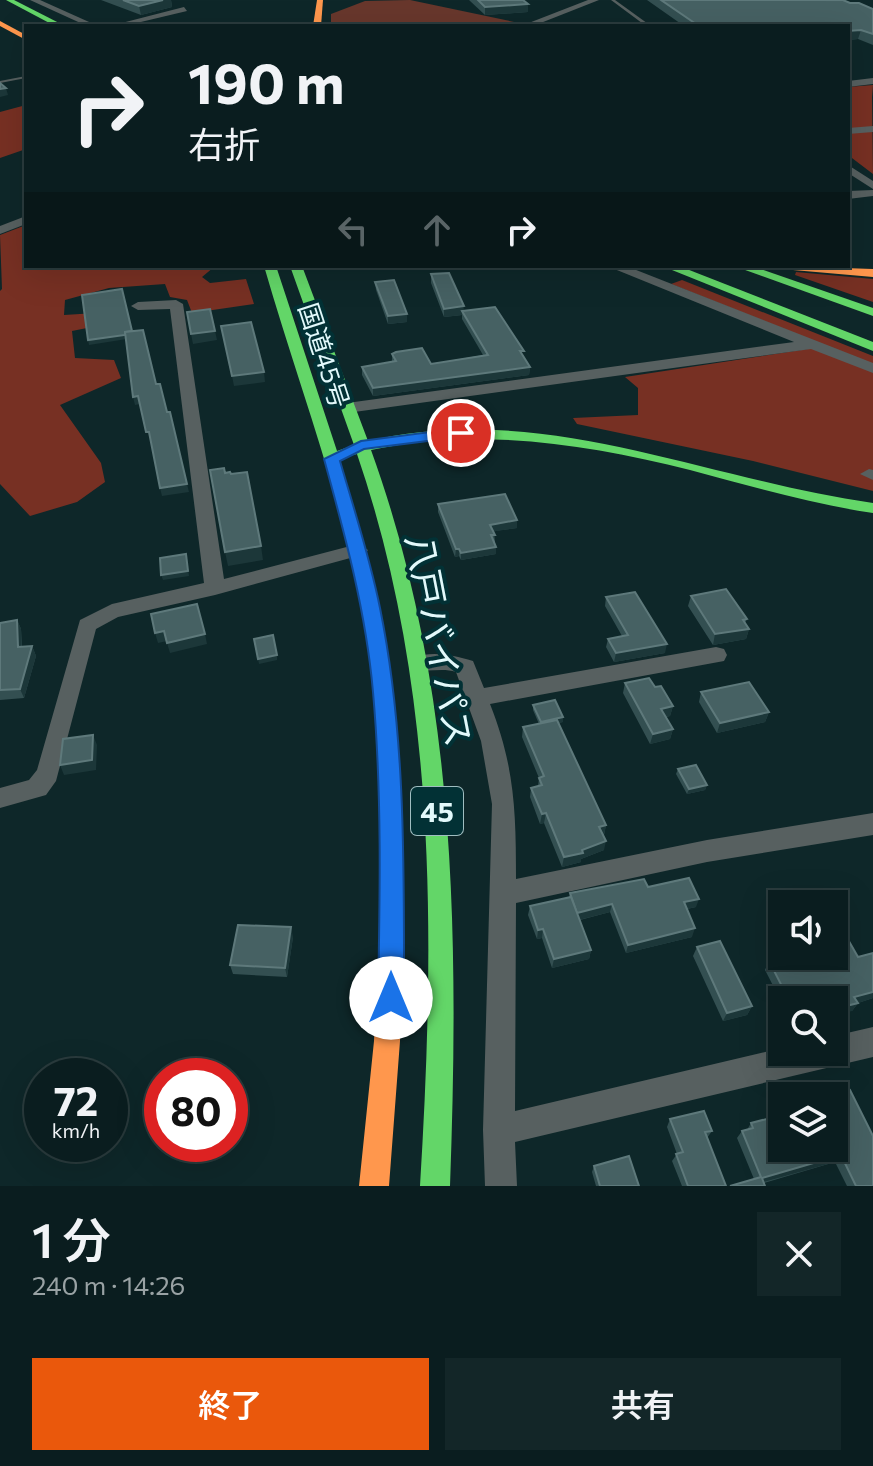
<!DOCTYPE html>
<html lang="ja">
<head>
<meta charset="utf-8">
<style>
  body { margin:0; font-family:Commissioner,"Noto Sans JP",sans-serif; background:#132628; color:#f1f3f6; height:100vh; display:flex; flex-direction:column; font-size:30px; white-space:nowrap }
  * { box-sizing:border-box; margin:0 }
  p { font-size:26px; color:#99a2a4 }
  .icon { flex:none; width:44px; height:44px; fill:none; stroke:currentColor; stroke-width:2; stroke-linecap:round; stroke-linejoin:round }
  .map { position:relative; height:1186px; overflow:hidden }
  .side { display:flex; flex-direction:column; background:#0a1d1f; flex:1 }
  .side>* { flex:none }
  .banner { position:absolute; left:24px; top:24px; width:826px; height:244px; border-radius:0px; box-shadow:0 8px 32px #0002,0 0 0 2px #2a3b3d; background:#0a1d1f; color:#f1f3f6; overflow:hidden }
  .tools { position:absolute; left:768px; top:890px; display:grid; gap:16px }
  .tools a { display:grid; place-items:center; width:80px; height:80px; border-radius:0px; background:#0a1d1f; box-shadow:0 8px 32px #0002,0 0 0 2px #2a3b3d; font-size:40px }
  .speed { position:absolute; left:24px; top:1058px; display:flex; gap:16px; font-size:40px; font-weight:700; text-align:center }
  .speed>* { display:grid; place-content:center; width:104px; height:104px; border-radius:50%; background:#0a1d1f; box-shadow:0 8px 32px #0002,0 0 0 2px #2a3b3d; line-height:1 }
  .speed small { font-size:20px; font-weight:400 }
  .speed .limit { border:12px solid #d22; background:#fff; color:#111 }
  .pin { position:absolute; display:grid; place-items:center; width:68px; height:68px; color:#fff; margin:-34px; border:4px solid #fff; border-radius:50%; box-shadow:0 2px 8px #0007 }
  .me { position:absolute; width:88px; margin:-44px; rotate:0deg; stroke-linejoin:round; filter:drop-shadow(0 0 6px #0008) }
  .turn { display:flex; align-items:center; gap:28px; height:168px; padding:0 32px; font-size:36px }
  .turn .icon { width:104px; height:104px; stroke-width:2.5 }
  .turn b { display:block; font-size:56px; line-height:68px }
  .lanes { display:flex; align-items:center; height:76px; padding:0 32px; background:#0003; justify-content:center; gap:40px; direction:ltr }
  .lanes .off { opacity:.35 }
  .round { display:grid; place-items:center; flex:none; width:84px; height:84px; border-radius:0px; background:#132628 }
  .headline { display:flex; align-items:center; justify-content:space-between; height:136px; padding:0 32px }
  h1 { font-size:48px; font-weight:600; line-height:60px }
  .cta { display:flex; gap:16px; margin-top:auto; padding:16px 32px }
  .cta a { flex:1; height:92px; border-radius:0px; background:#ea580c; color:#fff; font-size:32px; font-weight:600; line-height:92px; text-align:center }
  .cta a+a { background:#132628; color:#f1f3f6 }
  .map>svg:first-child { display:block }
  .green { fill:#68372c }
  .forest { fill:#773023 }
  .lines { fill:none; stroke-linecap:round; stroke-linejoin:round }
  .lane { fill:#576060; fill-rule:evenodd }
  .street { fill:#576060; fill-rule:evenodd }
  .fast { fill:#63d668; fill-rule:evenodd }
  .slow { fill:#ff974d; fill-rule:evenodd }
  .wall { fill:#334f51 }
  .shaded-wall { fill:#1c3739 }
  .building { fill:#466163; stroke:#5e797b; stroke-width:2 }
  .route { fill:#1a73e8; stroke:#114b97; stroke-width:2 }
  .labels { text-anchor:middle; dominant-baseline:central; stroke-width:8; stroke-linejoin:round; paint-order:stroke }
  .far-street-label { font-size:26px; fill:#e2f9fb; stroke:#023135 }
  .shield { fill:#023135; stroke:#9fbdc0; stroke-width:2 }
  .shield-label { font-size:28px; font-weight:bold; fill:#e2f9fb }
  .near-street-label { font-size:36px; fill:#e2f9fb; stroke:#023135 }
</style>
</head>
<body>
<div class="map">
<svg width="873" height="1186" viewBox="0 0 873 1186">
  <rect width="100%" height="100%" fill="#0e2729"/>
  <path class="green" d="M410,0L519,23L512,26H345L331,23V14L365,1Z"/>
  <g class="forest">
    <path d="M873,85L872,97L873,174L848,155V87Z"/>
    <path d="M26,105V149L0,158V112Z"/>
    <path d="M26,225V266L214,267L202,277L210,283L246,279L254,304L192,313L187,300L170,297L165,284L109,288L65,300L64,315L96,313L97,326L72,331L75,358L114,360L121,378L60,405L101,463L105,482L77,502L30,516L0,484V291L2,289L0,235Z"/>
    <path d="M796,272L873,279V302L795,275Z"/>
    <path d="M682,280L873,356V491L753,461L577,424L573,418L638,415V388L625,377L827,346L671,284Z"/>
  </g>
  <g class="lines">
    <g class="lane">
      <path d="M611,0H615L651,26H646Z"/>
      <path d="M26,76V78L0,83V81Z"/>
    </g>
    <g class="street">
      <path d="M30,0H40L98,26H87Z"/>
      <path d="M588,0H599L533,26H521Z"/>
      <path d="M184,7L187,11L124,26H110Z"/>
      <path d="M873,78V84L848,87V81Z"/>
      <path d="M873,126V132L848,134V128Z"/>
      <path d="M848,165L873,181V189L848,173Z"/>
      <path d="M873,190V196L848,199V191Z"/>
      <path d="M26,216V224L0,234V226Z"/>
      <path d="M607,266H626L873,363V373L811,349L347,413L339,408L347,403L794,342Z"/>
      <path d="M176,300L183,304L224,579L358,544L368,550L365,554L215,595L118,617L96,629L56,781L46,795L0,808V788L29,780L37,770L80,620L112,604L204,583L170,309L138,310L131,306L138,302Z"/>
      <path d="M869,469L873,470V480L860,474Z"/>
      <path d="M716,647L724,649L727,655L724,661L490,704C515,767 516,813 516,879L707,840L873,813V835L707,862L516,903L515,1111L782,1048V1052H834V1036L873,1027V1057L515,1142L517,1186H485L483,1130L492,804L481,741L456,672C442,667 428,673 413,669L410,663L413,657C435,651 452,655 473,661L484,688Z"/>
    </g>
    <g class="fast">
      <path d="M6,0H14L65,26H55Z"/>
      <path d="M264,266H276L337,451L354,445L290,266H302L368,441C543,400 703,479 873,503V513C811,504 750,486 690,470C586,444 477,427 371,450C457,687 459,937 450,1186H420C435,940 438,690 357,454L339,459C393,624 404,766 403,938L400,946L391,950L382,946L379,938C381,829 381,719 362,611C341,493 297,381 264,266Z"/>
      <path d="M662,266H679L873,342V351Z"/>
      <path d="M734,266H752L873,308V316Z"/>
    </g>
    <g class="slow">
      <path d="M317,0H323L321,26H313Z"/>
      <path d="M0,21L26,35V40L0,26Z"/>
      <path d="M787,266L873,269V277L793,270Z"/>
      <path d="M391,926L400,930L403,938L400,1041L389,1186H359L374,1041L379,938L382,930Z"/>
    </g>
  </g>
  <g class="wall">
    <path d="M101,0H171L172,7L141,15Z"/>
    <path d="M469,0H523L528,4V12L485,15Z"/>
    <path d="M647,0H843L850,3L873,9V45L858,39L848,40V26H684Z"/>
    <path d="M431,274L463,311L524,358L530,367L529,375L373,396L362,375V367L392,362V354L431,364L483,355L462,319V315L444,317L431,283Z"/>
    <path d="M375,282L407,314V322L388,324L376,290Z"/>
    <path d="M438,504L517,528L494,531L496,554L461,560L459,556L455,557L438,512Z"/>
    <path d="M691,596L747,619L745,623L749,629L746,639L713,645L688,606Z"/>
    <path d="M606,597L665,653L614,662L606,647L608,639L622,636L605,606Z"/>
    <path d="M17,620L21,629L22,647L32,646L36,656L24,698L0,700V623Z"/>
    <path d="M625,683L655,687L673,706L670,716L666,717L673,729L670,739L650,744L623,693Z"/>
    <path d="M701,692L769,712L765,722L717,733L699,702Z"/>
    <path d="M533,705L563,722L558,723L606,825L604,835V850L581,859V862L562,867L544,823L540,824L530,797L531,788L538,786L539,778L522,737L523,727L539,724L533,710Z"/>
    <path d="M678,769L707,785L705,790L687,794L676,774Z"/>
    <path d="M648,887L696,907L687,909L692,937L626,953L610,912L580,920L591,950L589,959L552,968L542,938L537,939L528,915L530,906L569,897L570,893Z"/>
    <path d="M293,937L287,977L233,974L230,965Z"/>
    <path d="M697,947L752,1006L747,1015L723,1021L693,956Z"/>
    <path d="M873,953V998L858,1003L852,1011L834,1000H782V1003L765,970L769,961L858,957Z"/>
    <path d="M670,1119L712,1131L707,1138L726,1186H682L672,1161L677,1154L667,1127Z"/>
    <path d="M751,1123L834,1148L873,1186H847L835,1162L764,1183L754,1179L737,1138L742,1131L747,1130Z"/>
    <path d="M594,1166L639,1186H596L592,1172Z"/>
  </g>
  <g class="shaded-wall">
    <path d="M163,0H171L172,7L141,15L139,6Z"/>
    <path d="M528,4V12L485,15V7Z"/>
    <path d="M861,30L858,39L848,40V31Z"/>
    <path d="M6,88L8,95L0,97V89Z"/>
    <path d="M464,306L463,314L462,311V315L444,317V309Z"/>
    <path d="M407,314V322L388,324V316Z"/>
    <path d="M215,331L217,340L193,344L191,334Z"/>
    <path d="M132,334L133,338L89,345L88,340Z"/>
    <path d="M530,367L529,375L373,396V388Z"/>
    <path d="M264,372L265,382L234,386L232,376Z"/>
    <path d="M138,396L140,404L135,405L133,397Z"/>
    <path d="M187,484L189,492L162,496L160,488Z"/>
    <path d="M517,520V528L490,532V525Z"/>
    <path d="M261,546L263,560L228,566L225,552Z"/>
    <path d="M496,547V554L461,560V553Z"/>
    <path d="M456,549H459V556L455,557Z"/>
    <path d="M186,554L189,576L163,580L161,575Z"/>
    <path d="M17,620L21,629L22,657L18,647Z"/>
    <path d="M749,629L746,639L713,645L715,634Z"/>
    <path d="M164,631L167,641L158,643L155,633Z"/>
    <path d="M205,634L207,644L170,653L167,643Z"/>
    <path d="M667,644L665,653L614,662L616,653Z"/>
    <path d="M32,646L36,656L24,698L20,689Z"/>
    <path d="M277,655V660L259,664L258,659Z"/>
    <path d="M673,706L670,716L659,718L661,709Z"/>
    <path d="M769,712L765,722L717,733L720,723Z"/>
    <path d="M563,717V722L540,727L541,722Z"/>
    <path d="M673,729L670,739L650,744L653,734Z"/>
    <path d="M93,735L97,745L96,770L64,775L60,765Z"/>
    <path d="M707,785L705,790L687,794L689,789Z"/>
    <path d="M546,813L544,823L540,824L542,814Z"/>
    <path d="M606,825L604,835L599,827Z"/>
    <path d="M606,841L604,850L581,859V862L562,867L564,857Z"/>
    <path d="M699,899L696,907L681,910L684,902Z"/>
    <path d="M612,904L610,912L575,921L577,913Z"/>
    <path d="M291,927L293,937L287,977L285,968Z"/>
    <path d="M695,928L692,937L626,953L628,945Z"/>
    <path d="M543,929L542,938L537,939L538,930Z"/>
    <path d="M591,950L589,959L552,968L554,959Z"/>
    <path d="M873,992V998L858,1003L852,1011L834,1015V1009L854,997Z"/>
    <path d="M752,1006L747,1015L723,1021L727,1013Z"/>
    <path d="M841,1155L835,1162L757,1184L762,1178Z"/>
  </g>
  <g class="building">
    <path d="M123,0H163L139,6Z"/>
    <path d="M478,0H523L528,4L485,7Z"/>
    <path d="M661,0H843L850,3H859L873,9V34L861,30L848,31V26H699Z"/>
    <path d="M0,83L6,88L0,89Z"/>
    <path d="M449,273L464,306L444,309L431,274Z"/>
    <path d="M394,280L407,314L388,316L375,282Z"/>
    <path d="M122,289L132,331L125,332V335L88,340L82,295Z"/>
    <path d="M495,307L524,351H520L530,367L373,388L362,367L396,361L392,354L396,352L422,348L431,364L488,355L462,311Z"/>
    <path d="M210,309L215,331L191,334L187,312Z"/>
    <path d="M251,322L264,372L232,376L221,326Z"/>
    <path d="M143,330L156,384H160L167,412H170L187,484L160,488L149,432H146L138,396L133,397L125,332Z"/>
    <path d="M224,468L225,473L230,472L231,474L247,472L261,546L225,552L210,470Z"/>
    <path d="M505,494L517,520L490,525L495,535H491L496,547L461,553L459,549H456L438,504Z"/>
    <path d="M186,554L188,571L161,575L160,558Z"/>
    <path d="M726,589L747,619L743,620L749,629L715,634L691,596Z"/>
    <path d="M635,592L667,644L616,653L608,639L628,635L606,597Z"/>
    <path d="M197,604L205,634L167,643L164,631L155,633L151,614Z"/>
    <path d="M17,620L18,647L32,646L20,689L0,690V623Z"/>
    <path d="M273,635L277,655L258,659L254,639Z"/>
    <path d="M649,678L655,687L661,686L673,706L661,709L673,729L653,734L625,683Z"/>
    <path d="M749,682L769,712L720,723L701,692Z"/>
    <path d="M555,700L563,717L541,722L533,705Z"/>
    <path d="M557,720L606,825L599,827L606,841L582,850L583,853L564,857L546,813L542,814L531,788L542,785L539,778L544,776L523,727Z"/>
    <path d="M93,735L92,760L60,765L63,739Z"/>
    <path d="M696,765L707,785L689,789L678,769Z"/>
    <path d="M689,878L699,899L684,902L695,928L628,945L612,904L577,913L570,893L644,879L648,887Z"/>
    <path d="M571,897L591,950L554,959L543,929L538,930L530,906Z"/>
    <path d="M838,922L858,957L873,953V992L854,997L858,1003L834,1009V1000H789L769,961L790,956H834V923Z"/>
    <path d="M238,925L291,927L285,968L230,965Z"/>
    <path d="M720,941L752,1006L727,1013L697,947Z"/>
    <path d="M835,1084L839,1093L850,1090L873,1136V1186H856L841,1155L762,1178L765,1186H730L761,1177L742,1131L753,1128L751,1123L782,1115V1148H834V1096H793Z"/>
    <path d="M704,1111L712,1131L705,1132L726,1186H688L676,1154L683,1152L670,1119Z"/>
    <path d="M629,1156L639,1186H600L594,1166Z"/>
  </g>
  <path class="route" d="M461,428L467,430V436L364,449L340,461C354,509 370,558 380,608C406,735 404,869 404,998L401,1007L391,1010L382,1007L378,998C380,896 382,793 373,692C366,612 345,535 324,459L361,441Z"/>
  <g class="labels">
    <g class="far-street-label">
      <text transform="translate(325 355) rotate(72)">国道45号</text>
    </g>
    <rect class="shield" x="411" y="787" width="52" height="48" rx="6"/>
    <g class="shield-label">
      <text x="437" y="811">45</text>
    </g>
    <g class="near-street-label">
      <text transform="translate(441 640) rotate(79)">八戸バイパス</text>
    </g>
  </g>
</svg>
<div class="tools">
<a><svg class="icon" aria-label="sound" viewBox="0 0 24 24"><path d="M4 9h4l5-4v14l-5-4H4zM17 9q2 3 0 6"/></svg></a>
<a><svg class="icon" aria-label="search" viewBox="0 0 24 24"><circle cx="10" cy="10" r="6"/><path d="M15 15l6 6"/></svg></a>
<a><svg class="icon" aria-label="layers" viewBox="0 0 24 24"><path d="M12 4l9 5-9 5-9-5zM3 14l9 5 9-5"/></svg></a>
</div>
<div class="speed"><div>72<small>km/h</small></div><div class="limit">80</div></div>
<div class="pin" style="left:461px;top:433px;background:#d93025"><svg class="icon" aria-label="arrive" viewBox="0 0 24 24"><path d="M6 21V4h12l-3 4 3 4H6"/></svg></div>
<svg class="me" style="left:391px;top:998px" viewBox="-20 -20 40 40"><circle r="19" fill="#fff"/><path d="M0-13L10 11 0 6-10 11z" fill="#1a73e8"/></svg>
<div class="banner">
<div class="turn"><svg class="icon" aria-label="right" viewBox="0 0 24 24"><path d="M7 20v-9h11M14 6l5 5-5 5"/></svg><div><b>190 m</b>右折</div></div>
<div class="lanes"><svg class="icon off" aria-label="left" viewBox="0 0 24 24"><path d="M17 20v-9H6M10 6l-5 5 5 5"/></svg><svg class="icon off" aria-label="ahead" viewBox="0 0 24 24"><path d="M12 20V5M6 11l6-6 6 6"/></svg><svg class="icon" aria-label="right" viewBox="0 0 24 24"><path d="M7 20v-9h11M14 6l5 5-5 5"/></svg></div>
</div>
</div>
<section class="side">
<div class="headline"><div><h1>1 分</h1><p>240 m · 14:26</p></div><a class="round"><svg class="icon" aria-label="close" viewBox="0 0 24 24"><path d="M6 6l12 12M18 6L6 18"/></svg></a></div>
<div class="cta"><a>終了</a><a>共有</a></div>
</section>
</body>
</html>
